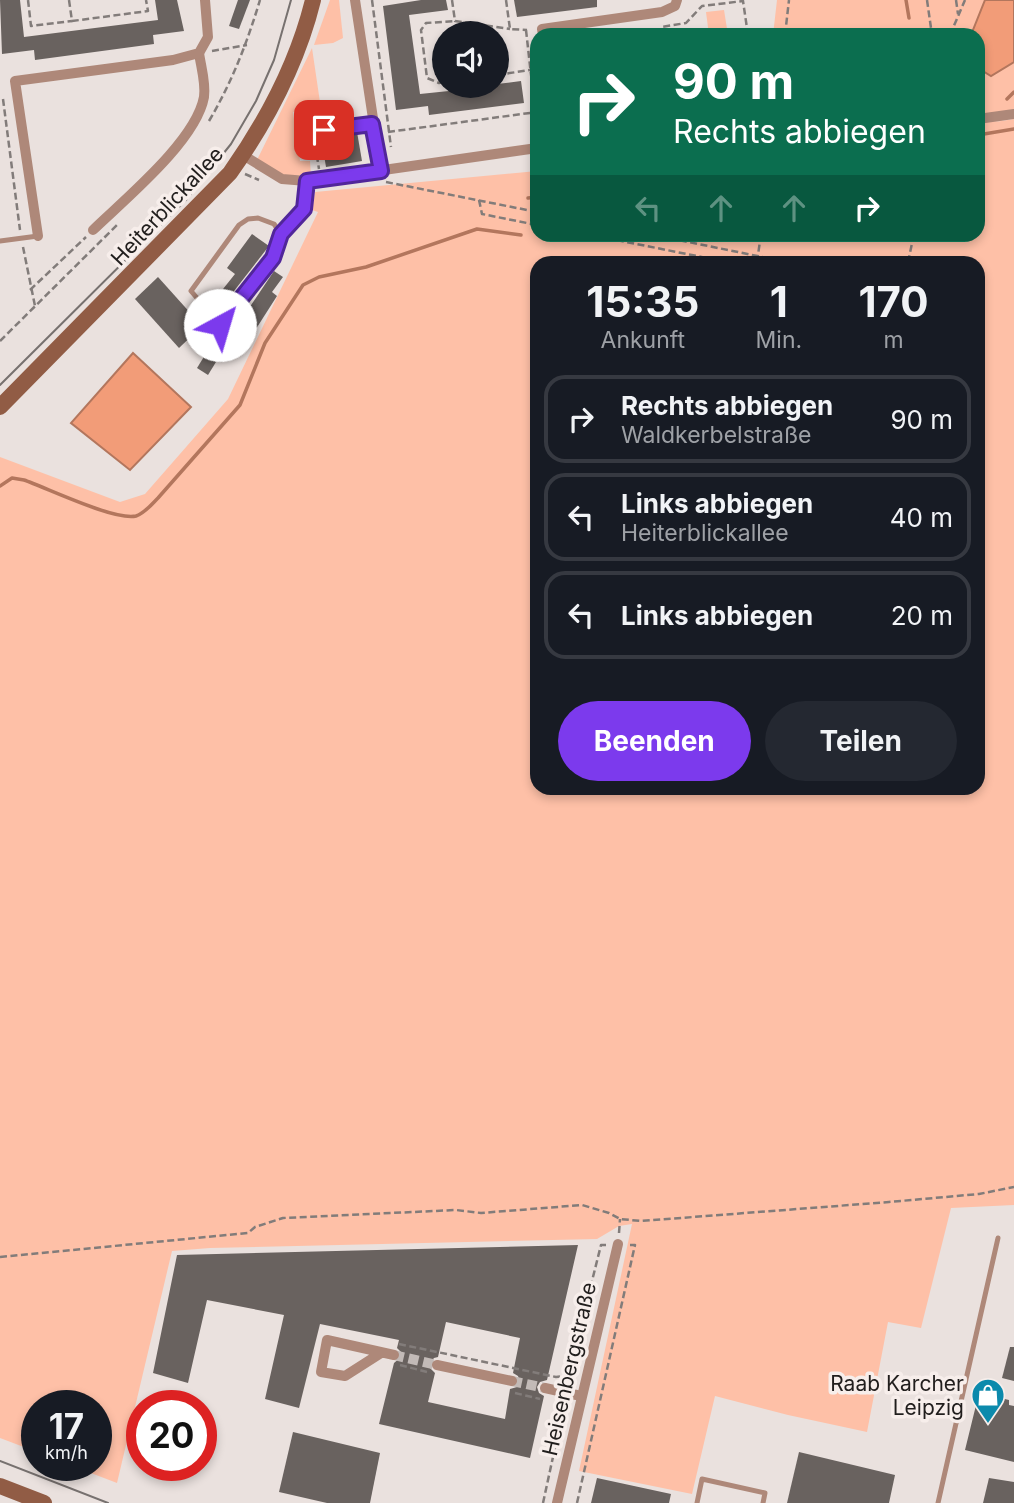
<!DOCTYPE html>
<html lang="de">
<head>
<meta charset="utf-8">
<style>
  body { margin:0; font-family:Inter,sans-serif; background:#242831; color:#f1f3f6; height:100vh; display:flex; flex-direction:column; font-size:26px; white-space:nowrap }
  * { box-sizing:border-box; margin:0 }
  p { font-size:23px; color:#9ea1a6 }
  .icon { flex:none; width:38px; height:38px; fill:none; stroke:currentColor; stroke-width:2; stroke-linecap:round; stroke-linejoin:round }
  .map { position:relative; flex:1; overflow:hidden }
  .panel { position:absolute; left:530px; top:256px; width:455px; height:539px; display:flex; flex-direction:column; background:#171b24; border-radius:21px; box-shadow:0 4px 10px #0003 }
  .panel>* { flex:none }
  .top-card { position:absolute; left:530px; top:28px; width:455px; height:214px; border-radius:21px; box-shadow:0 4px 10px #0003; background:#0b6e4f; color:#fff; overflow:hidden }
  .controls { position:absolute; left:432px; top:21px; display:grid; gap:14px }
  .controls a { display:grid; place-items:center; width:77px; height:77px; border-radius:50%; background:#171b24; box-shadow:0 4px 10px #0003; font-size:35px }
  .speed { position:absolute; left:21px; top:1390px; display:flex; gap:14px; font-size:35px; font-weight:700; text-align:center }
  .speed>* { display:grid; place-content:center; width:91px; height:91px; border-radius:50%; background:#171b24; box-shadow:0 4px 10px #0003; line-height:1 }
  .speed small { font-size:18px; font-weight:400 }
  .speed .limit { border:10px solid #d22; background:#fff; color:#111 }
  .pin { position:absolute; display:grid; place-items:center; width:60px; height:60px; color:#fff; margin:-30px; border-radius:14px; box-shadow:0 4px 10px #0006 }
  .me { position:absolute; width:77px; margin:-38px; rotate:39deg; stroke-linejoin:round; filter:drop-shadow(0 0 5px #0008) }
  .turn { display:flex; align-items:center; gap:24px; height:147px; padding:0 28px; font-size:32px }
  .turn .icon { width:91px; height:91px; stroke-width:2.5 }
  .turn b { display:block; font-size:49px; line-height:60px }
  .lanes { display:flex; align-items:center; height:66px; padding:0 28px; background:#0003; justify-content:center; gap:35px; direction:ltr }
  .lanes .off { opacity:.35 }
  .eta { display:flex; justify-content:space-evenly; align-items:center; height:119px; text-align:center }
  .eta b { font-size:42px; font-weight:700; line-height:49px }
  .button { display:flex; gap:14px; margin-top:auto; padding:14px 28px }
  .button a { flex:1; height:80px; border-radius:42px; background:#7c3aed; color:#fff; font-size:28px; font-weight:700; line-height:80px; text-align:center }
  .button a+a { background:#242831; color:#f1f3f6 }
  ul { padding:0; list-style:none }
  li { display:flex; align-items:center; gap:21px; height:88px; margin:0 14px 10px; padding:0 14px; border:4px solid #363941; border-radius:21px }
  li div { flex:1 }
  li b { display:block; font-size:26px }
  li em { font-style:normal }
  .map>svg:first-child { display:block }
  .green { fill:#fec0a7; fill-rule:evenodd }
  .water { fill:#f29c78; stroke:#b3765d; stroke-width:2 }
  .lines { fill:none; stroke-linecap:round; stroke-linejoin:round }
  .stream { stroke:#b3765d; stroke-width:3.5 }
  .building { fill:#69625f; fill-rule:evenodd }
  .minor-tunnel { stroke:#c2bab7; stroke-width:10; stroke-dasharray:10 5; stroke-linecap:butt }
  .path { stroke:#827c7a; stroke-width:2.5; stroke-dasharray:7 3.5; stroke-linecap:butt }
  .service { stroke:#ae8879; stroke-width:5 }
  .minor { stroke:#ae8879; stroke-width:10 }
  .secondary { stroke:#915c45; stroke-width:16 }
  .tram { stroke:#77716f; stroke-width:2 }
  .route-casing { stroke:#51269a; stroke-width:18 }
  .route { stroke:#7c3aed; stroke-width:12 }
  .labels { text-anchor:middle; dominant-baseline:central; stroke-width:7; stroke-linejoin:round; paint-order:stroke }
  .street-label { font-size:21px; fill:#211e1d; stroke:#f7eeeb }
  .poi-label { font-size:21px; fill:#211e1d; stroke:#f7eeeb; text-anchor:end }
</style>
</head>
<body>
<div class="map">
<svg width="1014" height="1503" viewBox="0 0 1014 1503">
  <rect width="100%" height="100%" fill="#eae1de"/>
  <g class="green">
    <path d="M330,0H339L343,38L333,43L314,45Z"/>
    <path d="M777,0H1014V118L995,122L1014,119V1205L951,1208L921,1328L888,1322L867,1432L788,1415L715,1396L692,1494L579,1471L632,1224L619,1226L597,1239L210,1248L172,1251L117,1483L70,1465H96V1405H37V1452L0,1438V457L120,502L145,494L228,399L318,212L312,210L315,192L537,171V234H978V35H773ZM537,262H978V788H537Z"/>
    <path d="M724,10L728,35H709L706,12Z"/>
    <path d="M312,48L321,109L293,112L300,161H310L311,176L284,175L257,160Z"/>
  </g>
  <g class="water">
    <path d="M985,0H1014V62L991,76L978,68V35H971Z"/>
    <path d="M133,353L191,407L130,470L71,423Z"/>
  </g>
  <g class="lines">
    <g class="stream">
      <path d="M906,0L909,18"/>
      <path d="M1007,99L1014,92"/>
      <path d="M978,135L1014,129"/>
      <path d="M528,198L537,197"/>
      <path d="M0,486L12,478L24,480C47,488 115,521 136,516C145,513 152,504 158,498L240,405L265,343L303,285L319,277L366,267L477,229L521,235"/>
    </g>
  </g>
  <g class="building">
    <path d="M0,0H20L24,37L158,20L155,0H177L184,31L153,35L154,44L35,60L34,50L2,54Z"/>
    <path d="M238,0H250L239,29L229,26Z"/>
    <path d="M421,0H446L448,10L409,15L420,94L497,86V84L521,81L524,103L429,115L428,106L396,110L383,6Z"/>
    <path d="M514,0H597V7L517,17Z"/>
    <path d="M357,132L362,161L326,167L321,137Z"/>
    <path d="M252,234L269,246L227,300L219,294L235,274L227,268Z"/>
    <path d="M274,271L283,277L272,292L277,296L247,343L229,331L240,314L243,317Z"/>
    <path d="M158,277L202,326L179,348L135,299Z"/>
    <path d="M205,355L216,362L208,375L197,368Z"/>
    <path d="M578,1245L547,1380L540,1382L537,1387L539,1393L544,1396L530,1458L379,1424L394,1363L401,1357V1352L397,1348L399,1340L320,1324L299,1408L265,1399L284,1315L207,1300L188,1383L153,1373L177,1255ZM446,1322L520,1338L513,1373L518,1376L520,1382L517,1387L510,1389L505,1419L428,1402L435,1373L430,1368V1363L434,1358L438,1357Z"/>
    <path d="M1010,1347H1014V1381L1002,1378Z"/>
    <path d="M979,1393L1009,1400V1405L1014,1406V1462L965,1450Z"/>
    <path d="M293,1432L380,1453L370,1503H327L279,1492Z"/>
    <path d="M799,1452L895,1475L889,1503H787Z"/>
    <path d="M597,1478L671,1494L669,1503H591Z"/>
    <path d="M989,1478L1014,1482V1503H983Z"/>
  </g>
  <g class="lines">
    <g class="minor-tunnel">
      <path d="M394,1355L437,1365"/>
      <path d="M512,1381L545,1388"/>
    </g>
    <g class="path">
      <path d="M28,0L31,26L72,21"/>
      <path d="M69,0L72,21L148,11L146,0"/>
      <path d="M372,0L391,147"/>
      <path d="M452,0L455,21L510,29"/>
      <path d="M506,0L510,29L527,30"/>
      <path d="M927,0L932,35"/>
      <path d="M956,0L958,14"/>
      <path d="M526,30L537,128"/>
      <path d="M663,35L661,27L686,23L702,6L743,1L748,35"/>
      <path d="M785,35L789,0"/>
      <path d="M907,35L932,31"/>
      <path d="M950,35L965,0"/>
      <path d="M212,51L247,45"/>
      <path d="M497,75L530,70"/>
      <path d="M444,82L439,83L427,78L421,30L426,23L455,21"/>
      <path d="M3,99L20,230"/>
      <path d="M209,121C232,82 247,43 260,0"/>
      <path d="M388,132L537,112"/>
      <path d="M311,135L315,144L319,169"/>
      <path d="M245,174L259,180"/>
      <path d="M386,182L537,212"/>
      <path d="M479,200L482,214L537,225"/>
      <path d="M586,234L727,262"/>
      <path d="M649,234L787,262"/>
      <path d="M23,247L35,306"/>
      <path d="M757,262L761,234"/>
      <path d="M908,262L914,234"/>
      <path d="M30,290L86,237"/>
      <path d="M0,341L117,225"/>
      <path d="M619,1233L620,1219"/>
      <path d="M0,1257L248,1233L255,1227L283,1218L456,1210L481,1213L582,1205L609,1213L620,1219L641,1221L889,1202L979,1194L1014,1187"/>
      <path d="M399,1344L556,1377L564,1376L569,1373L601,1245H606"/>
      <path d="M400,1365L427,1372"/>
      <path d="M515,1393L540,1399"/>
      <path d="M543,1503L561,1420L560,1413L553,1403"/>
      <path d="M577,1503L635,1245H630"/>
    </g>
    <g class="service">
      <path d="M320,131L372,124"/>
      <path d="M258,218L274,224L281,234C277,265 239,300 220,325L191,291L239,225L248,219Z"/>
      <path d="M281,234L304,209L307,181"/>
      <path d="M0,241L38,236"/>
      <path d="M697,1503L702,1479L765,1493L763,1503"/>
      <path d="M938,1503L998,1238"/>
    </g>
    <g class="minor">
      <path d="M355,0L381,171"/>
      <path d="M543,35L542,29L662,12L675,6L677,0"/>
      <path d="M978,119L1014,114"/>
      <path d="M243,155L282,179L307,181L537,148"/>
      <path d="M93,230C125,199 196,141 204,97C206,83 201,67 199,53"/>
      <path d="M38,236L15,81L173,60L199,53L208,37L205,0"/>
      <path d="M381,1353L345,1376L321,1372L327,1340L394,1355"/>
      <path d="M437,1365L512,1381"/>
      <path d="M545,1388L581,1396"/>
      <path d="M557,1503L618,1244"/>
    </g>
    <g class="secondary">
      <path d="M0,407L230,173C266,122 298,61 313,0"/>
      <path d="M0,1486L44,1503"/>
    </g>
    <g class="tram">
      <path d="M0,385L186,200L231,144L256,101L274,60L291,0"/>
      <path d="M0,1461L108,1503"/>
    </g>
  </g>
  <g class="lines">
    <defs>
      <path id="route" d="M220,325L273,258L281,234L304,209L307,181L381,171L372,124L324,130"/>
    </defs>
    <use href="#route" class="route-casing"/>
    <use href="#route" class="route"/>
  </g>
  <defs>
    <symbol id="shop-pin" viewBox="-11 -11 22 30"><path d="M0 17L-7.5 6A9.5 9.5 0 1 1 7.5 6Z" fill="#0c8aac" stroke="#f7eeeb"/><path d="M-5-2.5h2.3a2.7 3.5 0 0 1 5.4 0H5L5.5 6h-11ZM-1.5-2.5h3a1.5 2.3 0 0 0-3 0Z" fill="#fff"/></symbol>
  </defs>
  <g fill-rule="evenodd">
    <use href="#shop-pin" x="969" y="1376" width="38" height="52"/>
  </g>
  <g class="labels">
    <g class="street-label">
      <text transform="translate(167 206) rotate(-47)">Heiterblickallee</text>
      <text transform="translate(569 1369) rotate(-77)">Heisenbergstraße</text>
    </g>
    <g class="poi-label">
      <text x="964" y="1383">Raab Karcher<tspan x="964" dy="24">Leipzig</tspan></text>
    </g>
  </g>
</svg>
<div class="controls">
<a><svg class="icon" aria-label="sound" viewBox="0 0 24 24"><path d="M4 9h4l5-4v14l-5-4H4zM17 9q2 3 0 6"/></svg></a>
</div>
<div class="speed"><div>17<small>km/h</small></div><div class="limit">20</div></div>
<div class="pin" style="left:324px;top:130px;background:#d93025"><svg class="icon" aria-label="arrive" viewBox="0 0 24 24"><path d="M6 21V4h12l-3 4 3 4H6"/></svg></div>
<svg class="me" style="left:220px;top:325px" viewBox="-20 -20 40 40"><circle r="19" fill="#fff"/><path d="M0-13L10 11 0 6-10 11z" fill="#7c3aed"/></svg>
<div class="top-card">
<div class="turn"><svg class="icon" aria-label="right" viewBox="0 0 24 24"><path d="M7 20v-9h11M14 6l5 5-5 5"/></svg><div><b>90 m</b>Rechts abbiegen</div></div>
<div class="lanes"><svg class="icon off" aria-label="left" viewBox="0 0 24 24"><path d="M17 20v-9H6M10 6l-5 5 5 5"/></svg><svg class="icon off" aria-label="ahead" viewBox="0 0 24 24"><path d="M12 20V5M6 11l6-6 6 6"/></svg><svg class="icon off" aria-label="ahead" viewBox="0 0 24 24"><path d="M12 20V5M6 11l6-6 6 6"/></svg><svg class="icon" aria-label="right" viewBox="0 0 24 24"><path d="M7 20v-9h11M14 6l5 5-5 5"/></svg></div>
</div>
<section class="panel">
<div class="eta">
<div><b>15:35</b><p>Ankunft</p></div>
<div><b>1</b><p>Min.</p></div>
<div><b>170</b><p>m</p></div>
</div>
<ul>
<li><svg class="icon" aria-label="right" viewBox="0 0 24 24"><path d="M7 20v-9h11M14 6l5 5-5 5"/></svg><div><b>Rechts abbiegen</b><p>Waldkerbelstraße</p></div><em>90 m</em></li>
<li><svg class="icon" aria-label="left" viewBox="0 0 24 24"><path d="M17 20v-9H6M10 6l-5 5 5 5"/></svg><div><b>Links abbiegen</b><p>Heiterblickallee</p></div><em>40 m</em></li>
<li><svg class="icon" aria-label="left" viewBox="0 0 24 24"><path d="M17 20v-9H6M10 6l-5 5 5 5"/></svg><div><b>Links abbiegen</b></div><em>20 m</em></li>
</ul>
<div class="button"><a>Beenden</a><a>Teilen</a></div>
</section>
</div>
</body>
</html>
